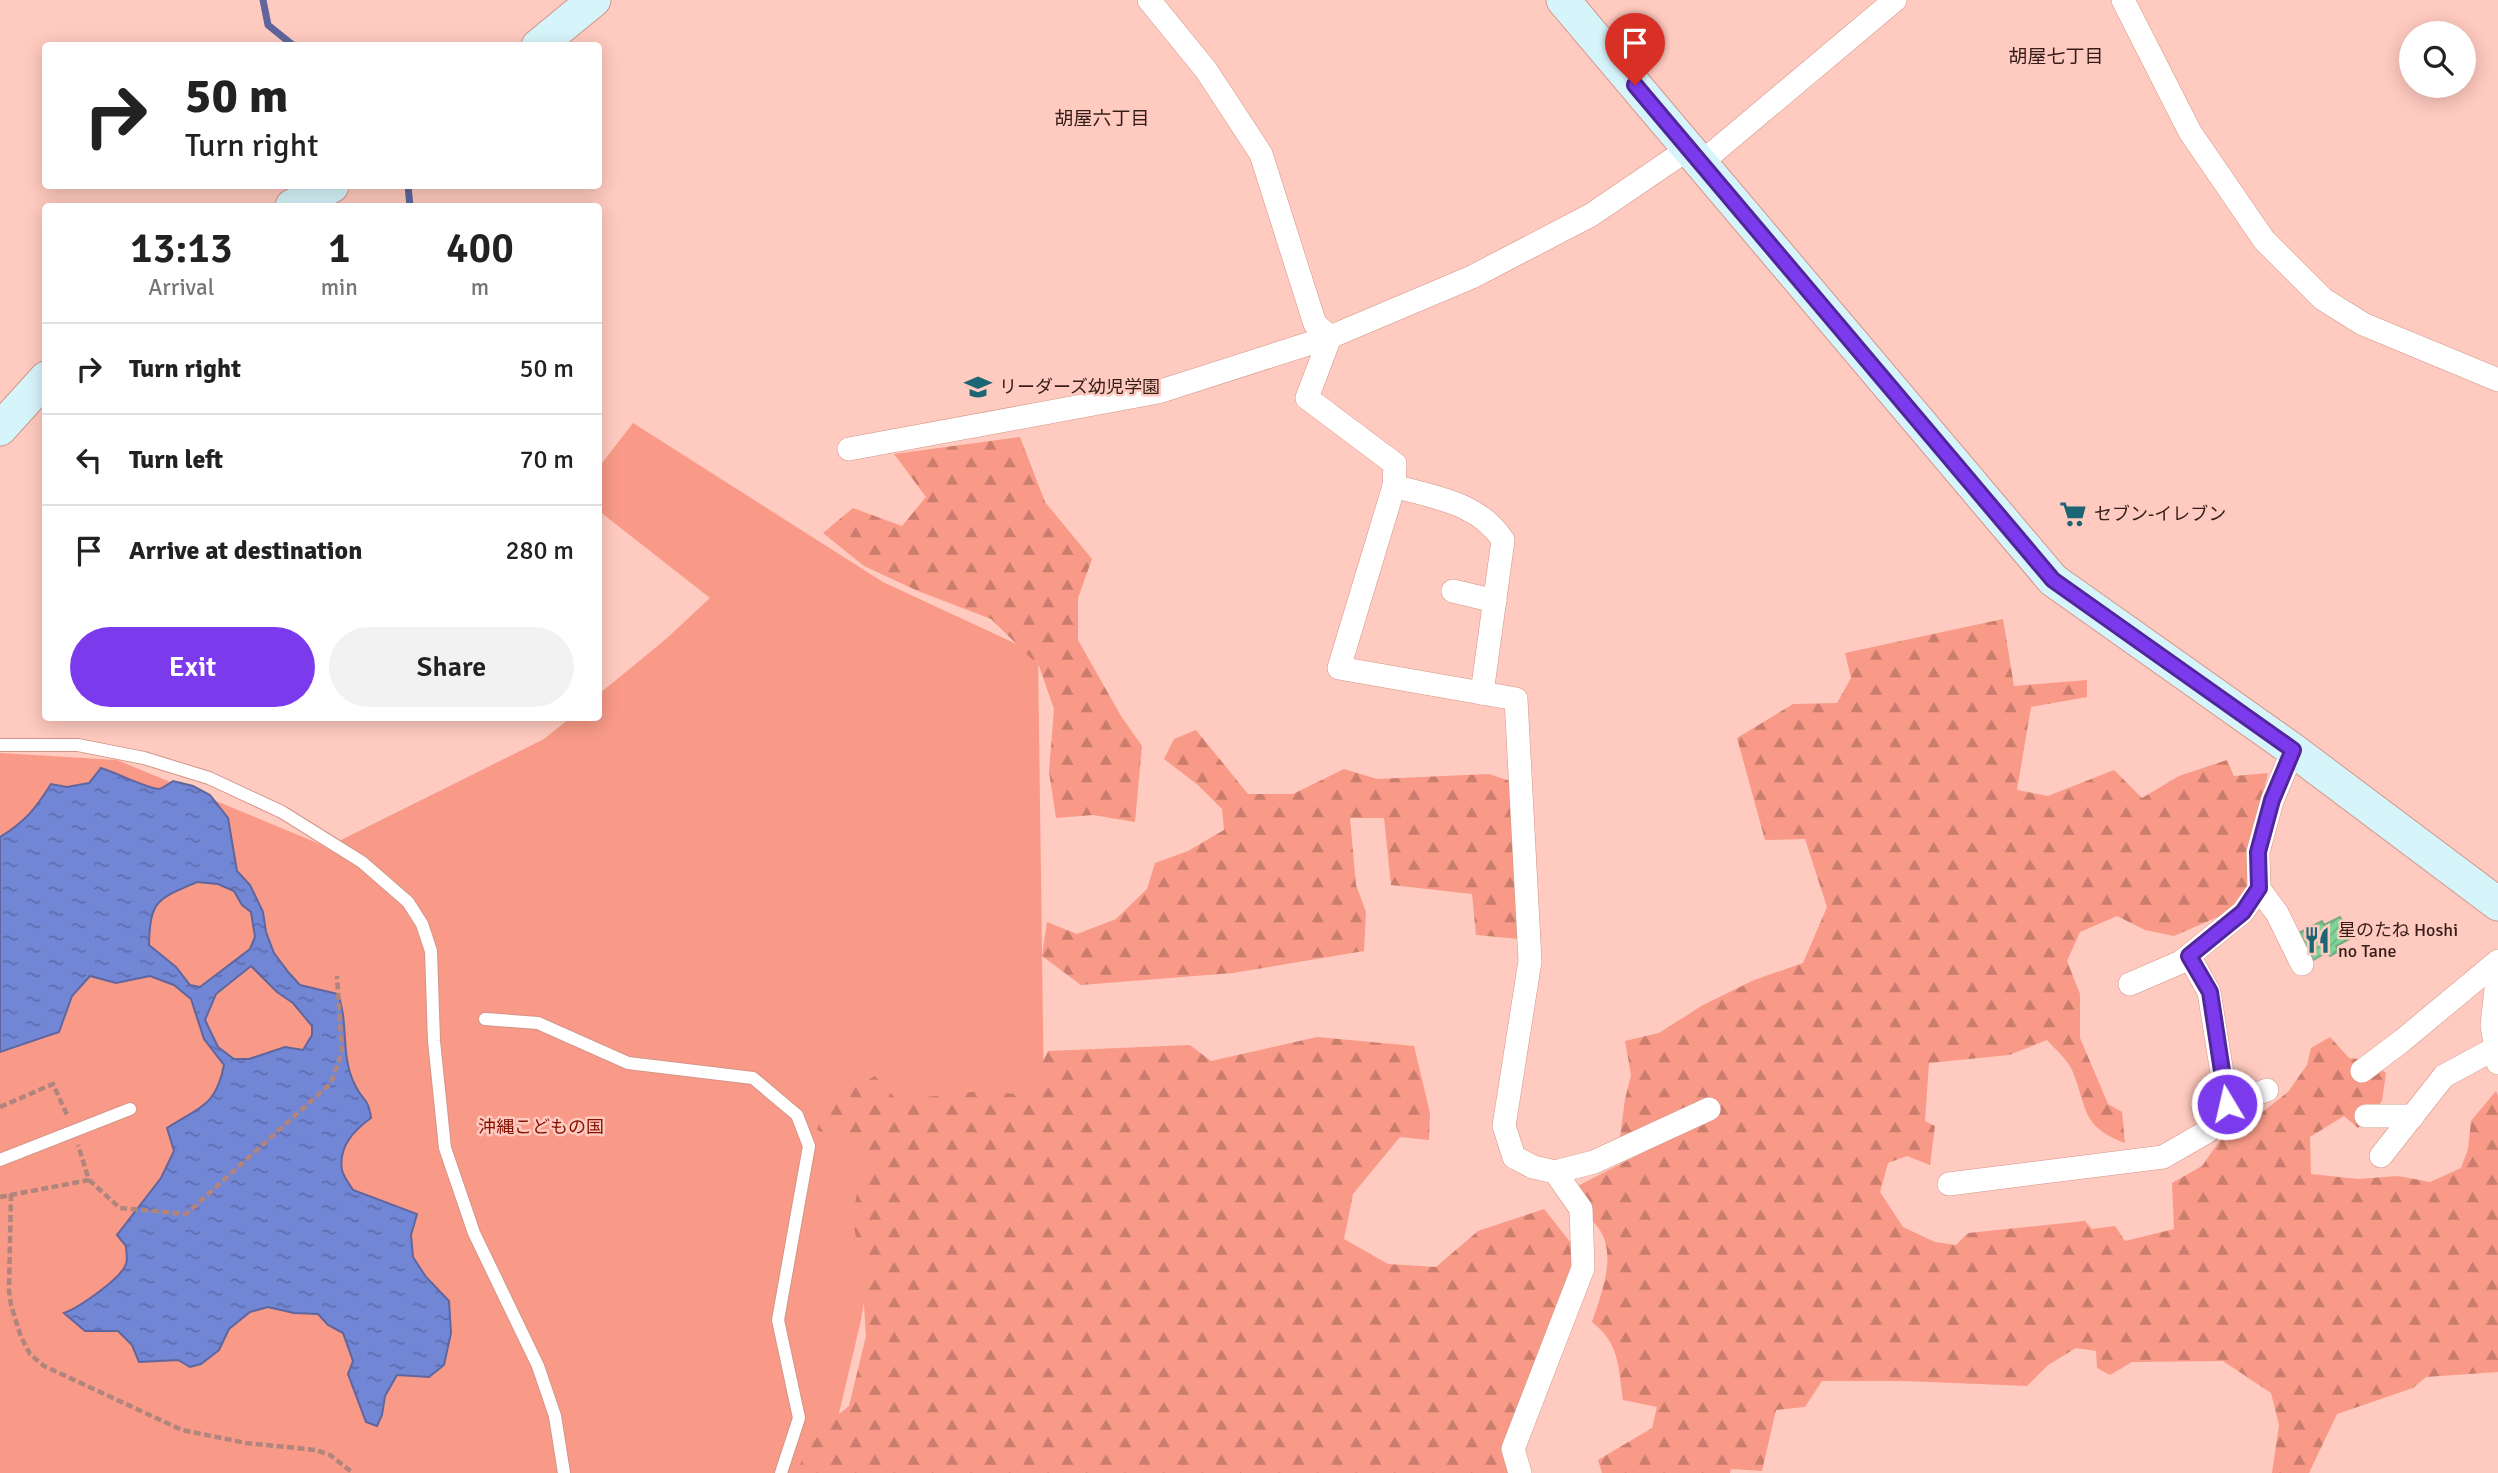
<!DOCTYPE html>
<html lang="en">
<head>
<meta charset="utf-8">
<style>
  body { margin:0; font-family:Signika,"Noto Sans JP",sans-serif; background:#f2f2f2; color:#222; height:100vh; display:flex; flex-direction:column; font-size:26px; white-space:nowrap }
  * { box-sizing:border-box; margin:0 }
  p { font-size:23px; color:#767676 }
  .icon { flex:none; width:38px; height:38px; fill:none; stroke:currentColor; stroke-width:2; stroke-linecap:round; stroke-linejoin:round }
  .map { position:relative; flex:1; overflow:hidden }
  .sheet { position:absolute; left:42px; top:203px; width:560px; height:518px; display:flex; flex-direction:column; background:#fff; border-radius:7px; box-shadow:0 4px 18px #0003 }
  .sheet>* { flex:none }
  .banner { position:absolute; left:42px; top:42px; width:560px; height:147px; border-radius:7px; box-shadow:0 4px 18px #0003; background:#fff; color:#222; overflow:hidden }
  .tools { position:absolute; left:2399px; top:21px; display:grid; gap:14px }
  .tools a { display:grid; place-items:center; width:77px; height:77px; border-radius:50%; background:#fff; box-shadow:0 4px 18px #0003; font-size:35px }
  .pin { position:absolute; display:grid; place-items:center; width:60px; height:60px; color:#fff; margin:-72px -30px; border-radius:50% 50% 50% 0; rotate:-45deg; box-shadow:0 0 7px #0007 }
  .pin .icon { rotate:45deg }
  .me { position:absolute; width:77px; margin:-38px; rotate:351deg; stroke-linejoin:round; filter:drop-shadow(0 0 5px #0008) }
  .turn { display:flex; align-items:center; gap:24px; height:147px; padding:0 28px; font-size:32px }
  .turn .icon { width:91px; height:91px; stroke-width:2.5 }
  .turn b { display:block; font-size:49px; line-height:60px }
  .eta { display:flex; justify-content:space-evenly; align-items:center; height:119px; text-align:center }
  .eta b { font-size:42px; font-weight:600; line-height:49px }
  .button { display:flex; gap:14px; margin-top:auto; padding:14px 28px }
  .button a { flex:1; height:80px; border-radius:42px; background:#7c3aed; color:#fff; font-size:28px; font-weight:600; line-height:80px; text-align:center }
  .button a+a { background:#f2f2f2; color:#222 }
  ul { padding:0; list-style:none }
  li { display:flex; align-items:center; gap:21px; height:91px; padding:0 28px; border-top:2px solid #e0e0e0 }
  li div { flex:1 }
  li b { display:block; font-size:26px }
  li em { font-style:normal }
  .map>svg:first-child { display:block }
  .green { fill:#f89a87 }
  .forest { fill:url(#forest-firs) }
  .water { fill:url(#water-ripples); stroke:#60669d; stroke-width:2; fill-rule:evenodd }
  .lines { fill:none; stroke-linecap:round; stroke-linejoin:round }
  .stream { stroke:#60669d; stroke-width:7 }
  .building { fill:url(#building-hatch); stroke:#77aa84; stroke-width:2 }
  .lane-casing { stroke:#d49588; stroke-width:14 }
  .street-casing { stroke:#d49588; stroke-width:24 }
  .secondary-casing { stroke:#d49588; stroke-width:35 }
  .path { stroke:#af857d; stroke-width:4.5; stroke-dasharray:7 3.5; stroke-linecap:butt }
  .lane { stroke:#fff; stroke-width:12 }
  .street { stroke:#fff; stroke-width:23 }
  .secondary { stroke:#d6f5fb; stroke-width:33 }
  .route-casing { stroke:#51269a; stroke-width:18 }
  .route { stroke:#7c3aed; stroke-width:12 }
  .labels { text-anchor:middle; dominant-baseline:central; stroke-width:5; stroke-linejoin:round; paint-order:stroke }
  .poi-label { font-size:18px; fill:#351d18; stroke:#ffcabf; text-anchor:start }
  .park-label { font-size:18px; fill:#861000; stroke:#ffcabf }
  .neighbourhood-label { font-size:19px; fill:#351d18; stroke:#ffcabf }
</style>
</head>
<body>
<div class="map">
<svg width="2498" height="1473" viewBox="0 0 2498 1473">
  <defs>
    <pattern id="forest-firs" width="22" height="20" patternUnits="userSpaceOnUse" patternTransform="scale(1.75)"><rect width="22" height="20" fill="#f89a87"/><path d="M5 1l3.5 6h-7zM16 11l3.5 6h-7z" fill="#ca7d6d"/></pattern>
    <pattern id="water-ripples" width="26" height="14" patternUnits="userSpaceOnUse" patternTransform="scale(1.75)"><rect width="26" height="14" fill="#7286d6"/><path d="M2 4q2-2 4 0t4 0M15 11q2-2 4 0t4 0" fill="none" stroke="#5e6dad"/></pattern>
    <pattern id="building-hatch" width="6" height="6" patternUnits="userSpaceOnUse" patternTransform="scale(1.75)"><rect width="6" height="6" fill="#7ed496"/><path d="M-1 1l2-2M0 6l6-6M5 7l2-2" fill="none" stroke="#6eb681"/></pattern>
  </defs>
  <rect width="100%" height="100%" fill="#ffcabf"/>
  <path class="green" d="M633,423L883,582L1038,654L1044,1102L896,1112L861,1320L825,1473H0V753L117,760L327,847L544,739L570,718H598L599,694L666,639L710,598L599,511V467Z"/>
  <g class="forest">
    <path d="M1020,437L1045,502L1092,559L1078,598V640L1121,716L1142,746L1135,822L1093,815L1056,818L1049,772L1054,709L1039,666L991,619L918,591L864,566L823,533L853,508L902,526L926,497L894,454Z"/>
    <path d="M2003,619L2014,686L2087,680V697L2031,707L2017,790L2048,796L2114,770L2142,798L2179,776L2227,760L2234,776L2268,773L2247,860L2249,883L2227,913L2174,936L2145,930L2117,916L2080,932L2067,961L2080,994V1038L2108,1104L2122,1112L2125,1143C2080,1126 2088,1108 2072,1070C2067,1059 2055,1049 2047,1040L2009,1055L1929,1063L1925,1121L1935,1126L1930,1165L1907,1156L1888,1163L1880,1192L1903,1227L1935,1242L1956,1245L1968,1233L2085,1221L2092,1229L2115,1226L2125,1241L2174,1229L2172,1183L2202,1166L2223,1136L2252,1120L2288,1092L2307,1065L2311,1048L2330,1037L2349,1058L2368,1060L2386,1073L2382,1101L2358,1128L2344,1116L2310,1137L2311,1174L2358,1179L2398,1176L2430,1182L2461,1168L2468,1149L2471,1121L2496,1091L2498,1096V1372L2426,1377L2413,1388L2337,1414L2309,1473H2272L2279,1425L2271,1393L2223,1361L2132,1362L2110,1375L2097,1368L2096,1351L2076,1348L2048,1365L2027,1386L1905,1381H1822L1805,1407L1776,1410L1762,1471L1731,1469L1730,1473H1602L1598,1460L1652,1428L1657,1407L1623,1400C1618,1366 1620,1344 1592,1322C1601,1295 1616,1258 1601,1232C1593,1218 1575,1205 1564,1193L1720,1113L1710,1101L1620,1138L1625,1099L1631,1075L1625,1041L1659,1033L1703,1005L1754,980L1803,963L1827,907L1805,839L1765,840L1737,738L1793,704L1837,703L1851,678L1845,653Z"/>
    <path d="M1196,730L1248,794H1293L1344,769L1377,779L1489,774L1513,782L1519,939L1476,935L1472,894L1391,885L1384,818H1350L1356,885L1366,912L1364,951L1233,973L1081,985L1042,956L1047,922L1077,934L1116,919L1147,889L1155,863L1188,851L1224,830L1222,809L1198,785L1164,759L1174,739Z"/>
    <path d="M1317,1037L1414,1046L1430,1113L1429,1140L1400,1137L1353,1194L1344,1239L1388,1264L1436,1267L1478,1231L1544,1209L1586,1262L1510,1473H797L811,1437L849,1406L866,1336L861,1260L852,1218L866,1150L817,1130L826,1100L875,1076L897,1100L981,1091L1027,1095L1048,1051L1190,1045L1211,1061Z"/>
  </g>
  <path class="water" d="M101,768C115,772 148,789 159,789C164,788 168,784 173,781L193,786L210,795L228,818L237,871L250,885L263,912L266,932L274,953L289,973L300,985L338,994C349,1023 340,1056 355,1085C362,1101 368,1096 371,1118C354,1130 338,1147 342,1170C343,1176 350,1185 353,1190L417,1214L411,1235L413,1257L426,1277L449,1301L451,1333L444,1365L429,1377L397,1375L385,1396L382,1415L377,1426L366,1422L348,1374L353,1361L343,1333L328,1325L318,1314L294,1313L268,1307L250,1312L229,1329L219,1350L201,1364L190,1367L178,1360L139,1362L132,1345L118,1331H85L64,1313C78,1308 121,1279 126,1264C128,1259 126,1251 126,1246L117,1235L161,1178L174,1151L167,1128C199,1107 216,1107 224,1065L204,1039L191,999L174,985L150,976L116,983L90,976L72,996L59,1032L0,1052V837C25,822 36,808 51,784L67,787L89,783ZM197,882L218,884L234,891L242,905L251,912L255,937L250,949L200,987L190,985L176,967L149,945C150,899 158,899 197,882ZM251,966L277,992L293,1003L312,1026V1035L303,1050L285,1047L249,1059H234L218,1047L205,1020L216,994Z"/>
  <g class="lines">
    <g class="stream">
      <path d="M263,0L268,25L294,46"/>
      <path d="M408,186L410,206"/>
    </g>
  </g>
  <path class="building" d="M2340,917L2351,938L2336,946L2339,951L2330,956L2327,952L2313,960L2299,933L2322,921L2324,925Z"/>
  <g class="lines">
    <defs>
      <g id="lane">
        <path d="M0,745H78L144,758L209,778L282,812L362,862L408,902L422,924L431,951L434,1041L445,1148L474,1233L538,1366L555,1416L564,1473"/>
        <path d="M485,1019L538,1023L628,1063L753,1078L797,1115L809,1146L778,1320L799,1418L781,1473"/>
        <path d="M0,1160L130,1109"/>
      </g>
      <g id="street">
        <path d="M1149,0L1206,70L1261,154L1315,324L1330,337"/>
        <path d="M2123,0L2190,132L2264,240L2323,299L2363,324L2498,380"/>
        <path d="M1702,162L1895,0"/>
        <path d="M1330,337L1307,398L1395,464L1394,486L1339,668L1516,699L1530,961L1504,1126L1514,1157L1533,1167L1555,1172L1594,1162L1709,1109"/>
        <path d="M849,449L1158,392L1330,337L1472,277L1591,215L1688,149"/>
        <path d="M1394,486C1435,498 1478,502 1503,540L1482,693"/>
        <path d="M1453,591L1495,601"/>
        <path d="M2259,889L2277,913L2302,964"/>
        <path d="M2498,971L2492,1025L2498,1063"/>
        <path d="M2130,984L2181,962L2243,912L2259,889L2258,852L2272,801L2293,750"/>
        <path d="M2362,1071L2403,1040L2498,961"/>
        <path d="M2227,1104L2267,1090"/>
        <path d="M2366,1116H2413"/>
        <path d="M2381,1156L2444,1076L2496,1048"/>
        <path d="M1949,1184L2163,1157L2208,1131L2227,1104L2209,992L2189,956"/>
        <path d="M1520,1473L1513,1449L1583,1268L1581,1209L1555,1172"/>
      </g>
      <g id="secondary">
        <path d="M1563,0L2053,580L2293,750L2498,904"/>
        <path d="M538,46L594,0"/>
        <path d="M292,206L332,186"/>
        <path d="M0,429L46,378"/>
      </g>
    </defs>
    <use href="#lane" class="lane-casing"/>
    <use href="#street" class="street-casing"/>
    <use href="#secondary" class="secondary-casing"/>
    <g class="path">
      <path d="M0,1107L53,1084L68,1117"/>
      <path d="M89,1180L120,1208L186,1214L331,1083L342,1052L337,976"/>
      <path d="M11,1194L9,1290L11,1305L21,1337L30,1354L44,1366L182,1430L246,1443L316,1450L330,1455L353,1473"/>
      <path d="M0,1197L89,1180L78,1145"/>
    </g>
    <use href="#lane" class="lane"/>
    <use href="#street" class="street"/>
    <use href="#secondary" class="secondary"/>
  </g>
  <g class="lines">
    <defs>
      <path id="route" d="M1635,85L2053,580L2293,750L2272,800L2258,852L2259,888L2243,912L2189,956L2210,992L2227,1104"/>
    </defs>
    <use href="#route" class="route-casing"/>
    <use href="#route" class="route"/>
  </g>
  <defs>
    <symbol id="school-bare" viewBox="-9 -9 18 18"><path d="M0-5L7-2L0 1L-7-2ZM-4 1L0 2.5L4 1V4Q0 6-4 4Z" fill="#1c6572" stroke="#ffcabf" stroke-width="2.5" paint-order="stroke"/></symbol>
    <symbol id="supermarket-bare" viewBox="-9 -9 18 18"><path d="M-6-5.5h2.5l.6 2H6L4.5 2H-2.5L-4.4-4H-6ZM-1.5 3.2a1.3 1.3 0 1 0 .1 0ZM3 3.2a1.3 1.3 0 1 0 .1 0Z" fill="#1c6572" stroke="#ffcabf" stroke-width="2.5" paint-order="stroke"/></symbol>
    <symbol id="restaurant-bare" viewBox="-9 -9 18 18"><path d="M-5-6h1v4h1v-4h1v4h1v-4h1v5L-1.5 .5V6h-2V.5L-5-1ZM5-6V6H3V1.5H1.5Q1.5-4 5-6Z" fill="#1c6572" stroke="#ffcabf" stroke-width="2.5" paint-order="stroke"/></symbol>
  </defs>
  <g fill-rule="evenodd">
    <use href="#school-bare" x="959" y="368" width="38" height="38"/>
    <use href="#supermarket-bare" x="2054" y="495" width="38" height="38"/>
    <use href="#restaurant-bare" x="2298" y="921" width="38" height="38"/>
  </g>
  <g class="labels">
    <g class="poi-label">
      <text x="999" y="387">リーダーズ幼児学園</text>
      <text x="2094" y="514">セブン-イレブン</text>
      <text x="2338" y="930">星のたね Hoshi<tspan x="2338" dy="21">no Tane</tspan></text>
    </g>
    <g class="park-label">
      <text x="541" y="1127">沖縄こどもの国</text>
    </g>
    <g class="neighbourhood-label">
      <text x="2056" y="57">胡屋七丁目</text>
      <text x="1102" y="119">胡屋六丁目</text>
    </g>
  </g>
</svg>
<div class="tools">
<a><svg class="icon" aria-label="search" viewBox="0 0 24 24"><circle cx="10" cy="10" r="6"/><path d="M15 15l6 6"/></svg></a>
</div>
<div class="pin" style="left:1635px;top:85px;background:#d93025"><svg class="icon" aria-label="arrive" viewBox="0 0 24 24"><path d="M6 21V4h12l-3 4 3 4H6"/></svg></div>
<svg class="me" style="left:2227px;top:1104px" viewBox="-20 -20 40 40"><circle r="17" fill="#7c3aed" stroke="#fff" stroke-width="3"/><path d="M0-11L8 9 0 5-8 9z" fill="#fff"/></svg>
<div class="banner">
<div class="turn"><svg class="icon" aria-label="right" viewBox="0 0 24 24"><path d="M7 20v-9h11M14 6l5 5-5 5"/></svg><div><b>50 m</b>Turn right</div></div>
</div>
<section class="sheet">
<div class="eta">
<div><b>13:13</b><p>Arrival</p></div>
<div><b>1</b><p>min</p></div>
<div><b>400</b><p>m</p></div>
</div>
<ul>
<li><svg class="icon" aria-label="right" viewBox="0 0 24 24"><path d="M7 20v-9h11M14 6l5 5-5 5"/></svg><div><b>Turn right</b></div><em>50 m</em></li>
<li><svg class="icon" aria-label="left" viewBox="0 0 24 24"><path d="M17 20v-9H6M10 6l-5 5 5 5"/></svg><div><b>Turn left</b></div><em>70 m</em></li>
<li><svg class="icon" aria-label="arrive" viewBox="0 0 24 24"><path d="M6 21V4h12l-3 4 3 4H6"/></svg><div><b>Arrive at destination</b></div><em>280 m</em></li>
</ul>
<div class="button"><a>Exit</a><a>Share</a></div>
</section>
</div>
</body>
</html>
